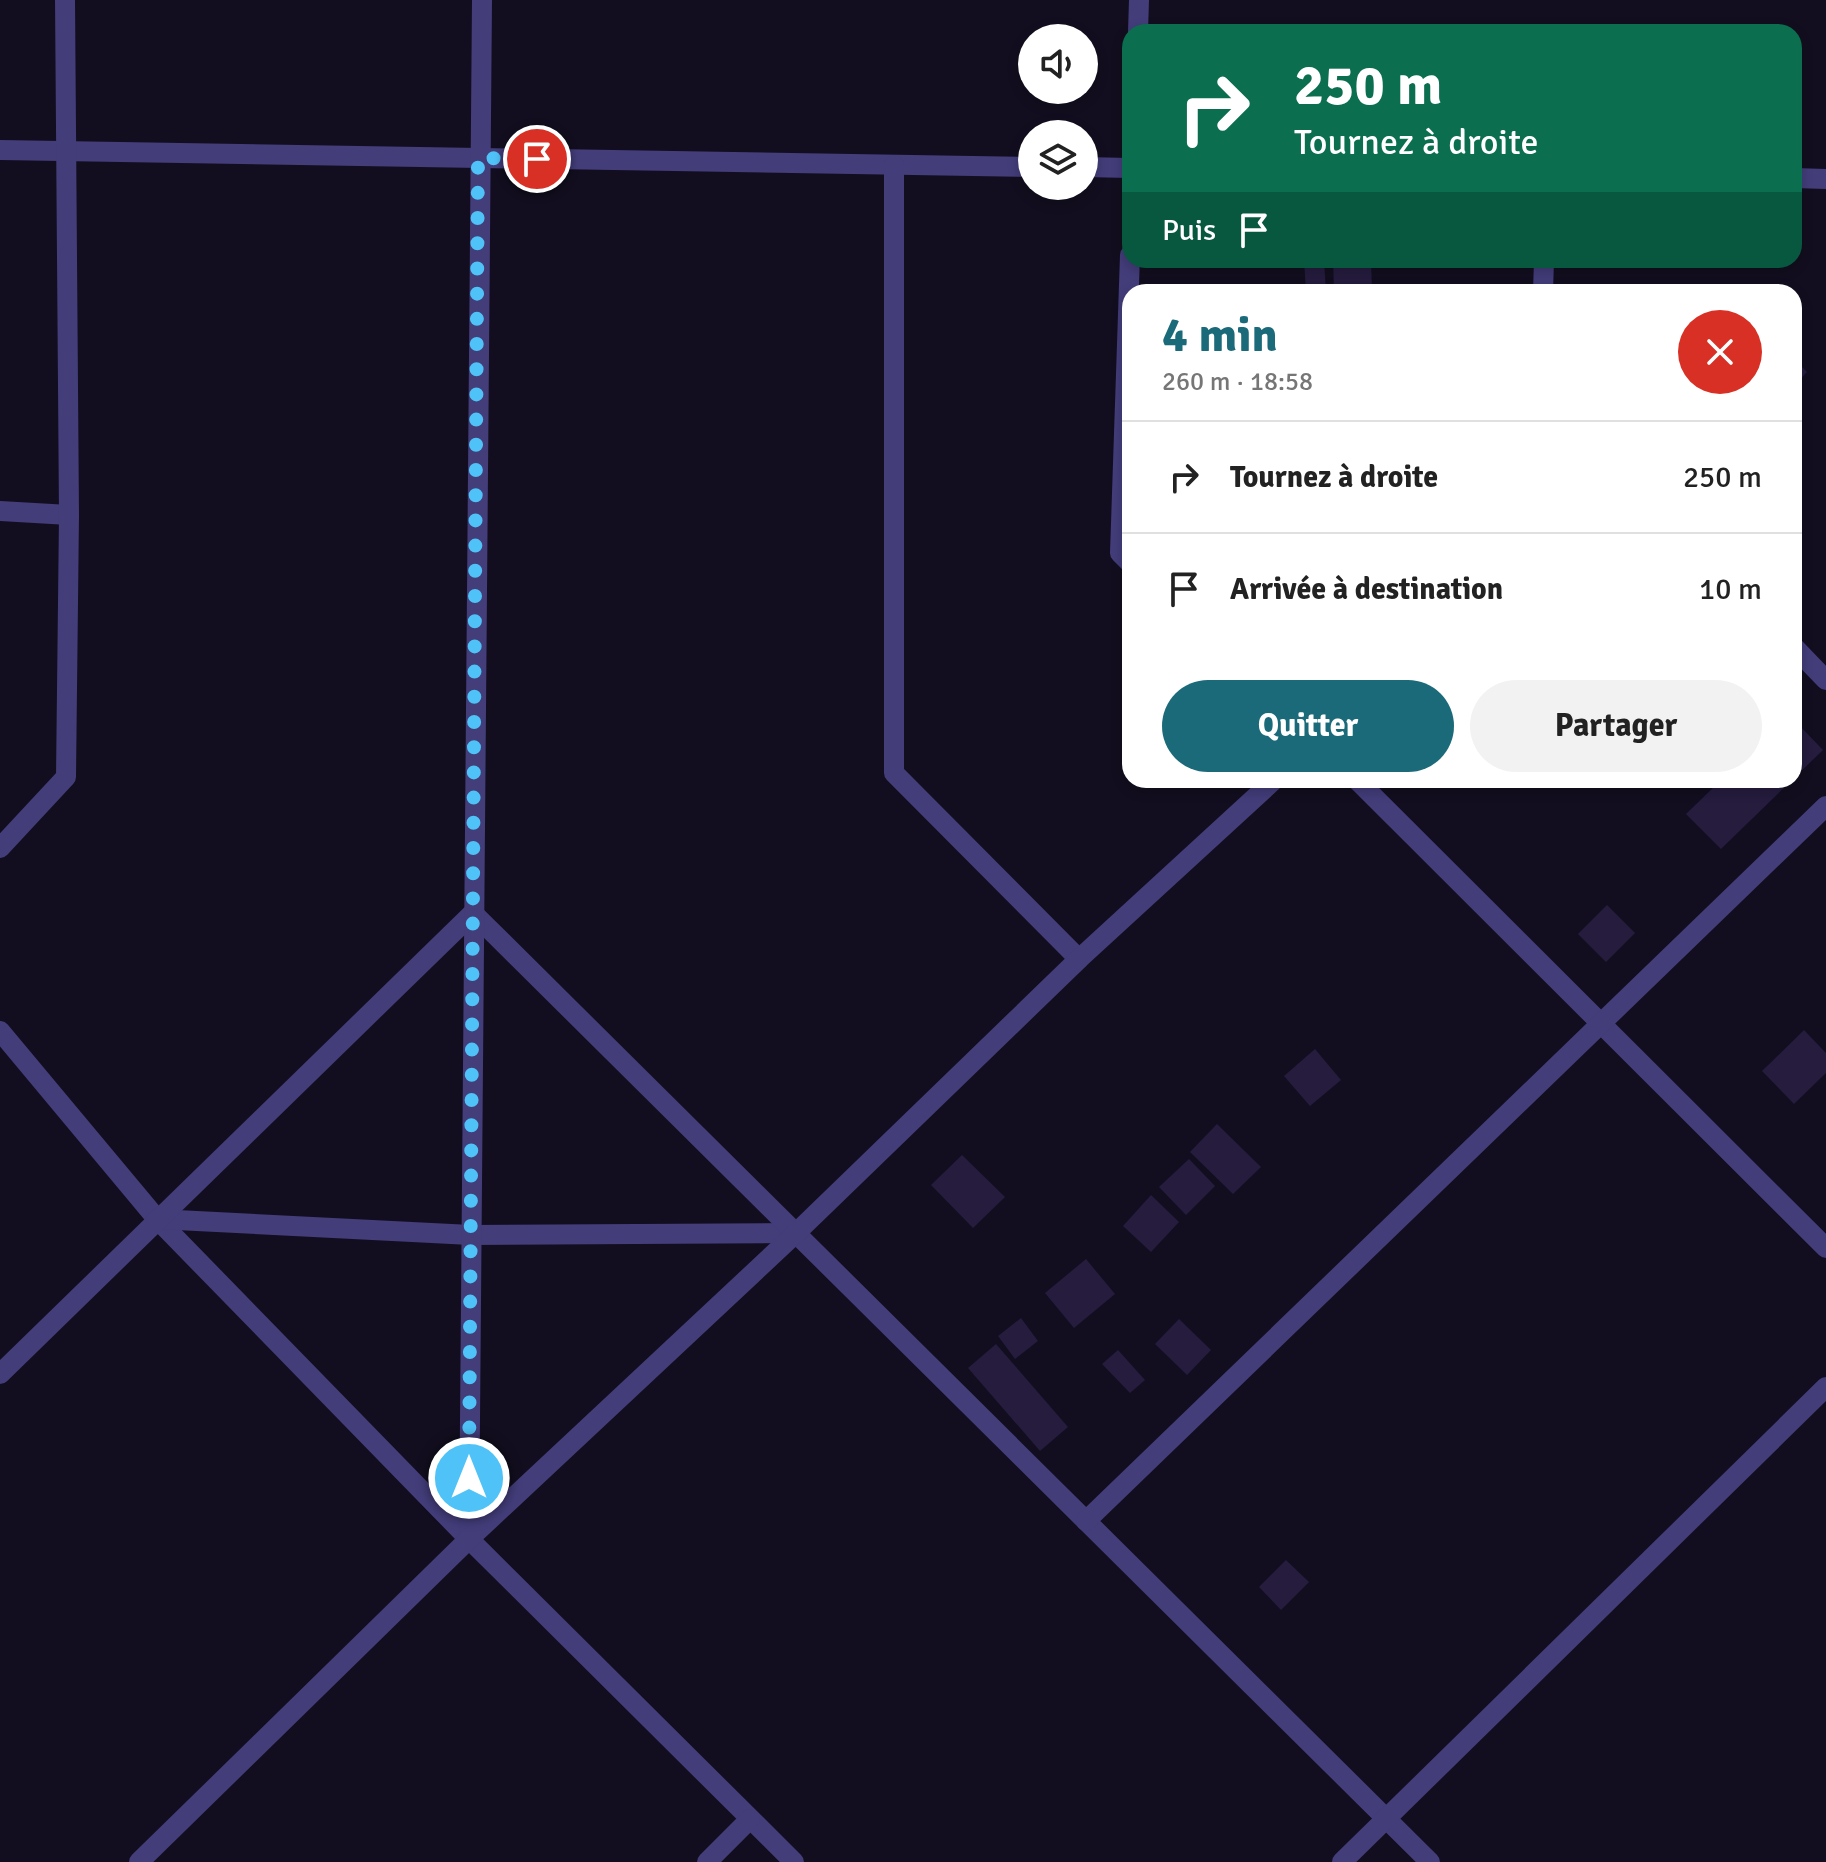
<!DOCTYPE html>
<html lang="fr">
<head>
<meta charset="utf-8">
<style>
  body { margin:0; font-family:Signika,sans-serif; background:#f2f2f2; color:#222; height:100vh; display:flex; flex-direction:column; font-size:30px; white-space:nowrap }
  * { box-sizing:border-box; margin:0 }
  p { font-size:26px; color:#767676 }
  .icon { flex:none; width:44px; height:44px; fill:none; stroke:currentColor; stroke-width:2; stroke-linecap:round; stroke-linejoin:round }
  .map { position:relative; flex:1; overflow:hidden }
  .side { position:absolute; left:1122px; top:284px; width:680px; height:504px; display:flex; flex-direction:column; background:#fff; border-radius:24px; box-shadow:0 4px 12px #0003 }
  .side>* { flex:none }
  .top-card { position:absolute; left:1122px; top:24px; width:680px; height:244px; border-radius:24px; box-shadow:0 4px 12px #0003; background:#0b6e4f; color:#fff; overflow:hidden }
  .fabs { position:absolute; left:1018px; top:24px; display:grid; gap:16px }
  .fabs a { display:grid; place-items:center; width:80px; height:80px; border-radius:50%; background:#fff; box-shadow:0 4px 12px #0003; font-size:40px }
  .pin { position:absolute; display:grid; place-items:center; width:68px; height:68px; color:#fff; margin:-34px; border:4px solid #fff; border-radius:50%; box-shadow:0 2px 8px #0007 }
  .me { position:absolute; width:88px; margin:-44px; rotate:0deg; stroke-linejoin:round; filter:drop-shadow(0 0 6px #0008) }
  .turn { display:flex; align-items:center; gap:28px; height:168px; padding:0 40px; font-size:36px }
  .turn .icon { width:104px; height:104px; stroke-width:2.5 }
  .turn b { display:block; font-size:56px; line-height:68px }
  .then { display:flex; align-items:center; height:76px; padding:0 40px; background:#0003; gap:16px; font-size:30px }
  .round { display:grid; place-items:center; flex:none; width:84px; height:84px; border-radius:42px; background:#f2f2f2 }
  .head { display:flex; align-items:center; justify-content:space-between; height:136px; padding:0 40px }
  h1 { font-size:48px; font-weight:700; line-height:60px; color:#1b6a79 }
  .action { display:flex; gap:16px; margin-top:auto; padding:16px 40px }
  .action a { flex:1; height:92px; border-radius:48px; background:#1b6a79; color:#fff; font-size:32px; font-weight:700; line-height:92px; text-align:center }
  .action a+a { background:#f2f2f2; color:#222 }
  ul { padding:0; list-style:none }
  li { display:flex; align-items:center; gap:24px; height:112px; padding:0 40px; border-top:2px solid #e0e0e0 }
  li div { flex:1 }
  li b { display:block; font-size:30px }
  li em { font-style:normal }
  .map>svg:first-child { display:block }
  .building { fill:#251c3e }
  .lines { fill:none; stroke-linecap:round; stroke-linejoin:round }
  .street { stroke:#433d7a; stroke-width:20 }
  .route { stroke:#4fc3f7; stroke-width:14; stroke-dasharray:0 25.2 }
</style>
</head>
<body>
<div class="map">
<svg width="1826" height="1862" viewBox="0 0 1826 1862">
  <rect width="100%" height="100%" fill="#120e1f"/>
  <g class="building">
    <path d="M1304,260H1324L1326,292H1306Z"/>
    <path d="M1333,260H1371L1372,292H1334Z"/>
    <path d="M1794,359L1807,372L1794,386Z"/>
    <path d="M1794,720L1823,750L1794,778Z"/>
    <path d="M1721,780H1792L1721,849L1686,814Z"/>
    <path d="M1607,905L1635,933L1606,962L1578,934Z"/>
    <path d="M1804,1030L1826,1053V1073L1794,1104L1762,1071Z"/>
    <path d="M1315,1049L1341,1080L1310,1106L1284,1076Z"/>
    <path d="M1217,1124L1261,1167L1233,1194L1190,1152Z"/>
    <path d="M962,1155L1005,1197L973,1228L931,1185Z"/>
    <path d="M1189,1159L1215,1186L1186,1215L1159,1187Z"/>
    <path d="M1151,1195L1179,1222L1151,1252L1123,1226Z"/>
    <path d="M1086,1259L1115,1294L1074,1328L1045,1293Z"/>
    <path d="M1021,1318L1038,1341L1015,1359L998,1336Z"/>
    <path d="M1179,1319L1211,1350L1187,1375L1155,1344Z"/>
    <path d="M996,1344L1068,1427L1040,1451L968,1368Z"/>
    <path d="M1118,1350L1145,1380L1130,1393L1102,1364Z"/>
    <path d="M1286,1560L1309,1582L1281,1610L1259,1587Z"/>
  </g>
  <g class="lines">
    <g class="street">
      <path d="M1138,32L1139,0"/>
      <path d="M0,150L1032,167"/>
      <path d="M894,165V773L1079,959"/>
      <path d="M1084,167L1130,168"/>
      <path d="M1794,178L1826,179"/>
      <path d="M1130,255L1120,553L1130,563"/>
      <path d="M1543,292L1544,260"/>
      <path d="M0,511L69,515"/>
      <path d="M1794,647L1826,680"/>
      <path d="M1357,780L1826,1248"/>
      <path d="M0,848L66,777L69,515L65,0"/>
      <path d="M0,1031L157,1219L469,1539L794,1862"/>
      <path d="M157,1219L471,1235L796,1233"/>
      <path d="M0,1374L473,913L1430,1862"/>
      <path d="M1086,1521L1826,806"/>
      <path d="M469,1539L482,0"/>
      <path d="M139,1862L469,1539L796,1233L1079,959L1274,780"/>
      <path d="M707,1862L750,1819"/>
      <path d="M1342,1862L1826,1387"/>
    </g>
  </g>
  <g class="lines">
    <path class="route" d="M469,1478L478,158L537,159"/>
  </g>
</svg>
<div class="fabs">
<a><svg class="icon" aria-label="sound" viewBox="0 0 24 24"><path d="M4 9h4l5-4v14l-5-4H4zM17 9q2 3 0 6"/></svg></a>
<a><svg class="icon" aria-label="layers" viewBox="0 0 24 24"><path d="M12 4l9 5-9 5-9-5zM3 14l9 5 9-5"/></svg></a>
</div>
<div class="pin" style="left:537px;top:159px;background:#d93025"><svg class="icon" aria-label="arrive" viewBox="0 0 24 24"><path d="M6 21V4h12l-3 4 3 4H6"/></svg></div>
<svg class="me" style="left:469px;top:1478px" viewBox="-20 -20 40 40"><circle r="17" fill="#4fc3f7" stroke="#fff" stroke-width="3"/><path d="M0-11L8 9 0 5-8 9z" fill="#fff"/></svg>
<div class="top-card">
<div class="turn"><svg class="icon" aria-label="right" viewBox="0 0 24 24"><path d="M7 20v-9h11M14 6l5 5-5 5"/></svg><div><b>250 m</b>Tournez à droite</div></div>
<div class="then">Puis<svg class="icon" aria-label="arrive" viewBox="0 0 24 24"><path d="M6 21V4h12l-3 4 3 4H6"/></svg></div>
</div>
<section class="side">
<div class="head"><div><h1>4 min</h1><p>260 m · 18:58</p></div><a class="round" style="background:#d93025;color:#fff"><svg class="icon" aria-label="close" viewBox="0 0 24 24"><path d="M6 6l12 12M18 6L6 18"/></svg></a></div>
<ul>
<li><svg class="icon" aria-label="right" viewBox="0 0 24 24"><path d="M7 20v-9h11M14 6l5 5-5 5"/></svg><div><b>Tournez à droite</b></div><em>250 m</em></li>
<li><svg class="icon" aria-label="arrive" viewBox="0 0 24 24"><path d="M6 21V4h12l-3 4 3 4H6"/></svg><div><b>Arrivée à destination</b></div><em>10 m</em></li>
</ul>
<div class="action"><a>Quitter</a><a>Partager</a></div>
</section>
</div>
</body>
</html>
